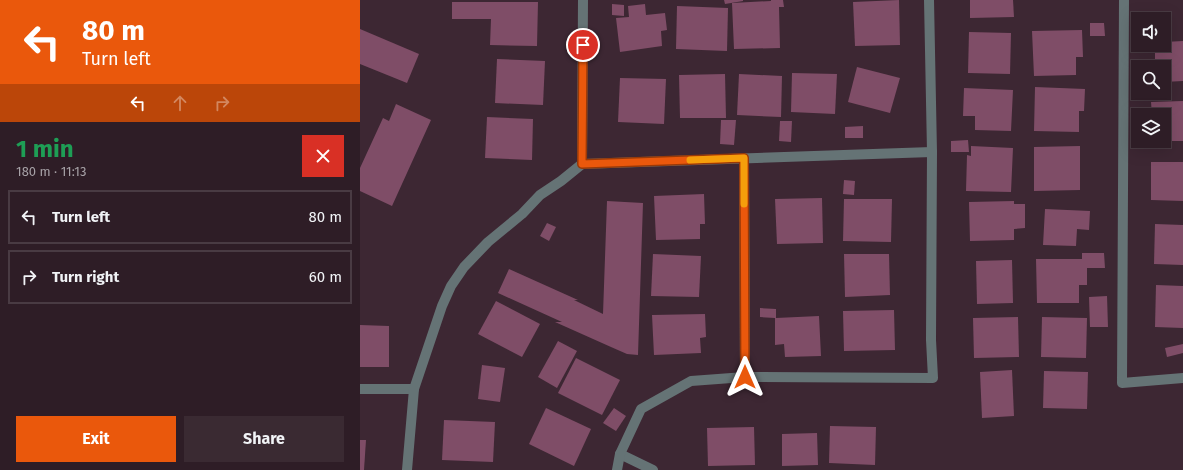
<!DOCTYPE html>
<html lang="en">
<head>
<meta charset="utf-8">
<style>
  body { margin:0; font-family:"Fira Sans",sans-serif; background:#3a2a32; color:#f1f3f6; height:100vh; display:flex; flex-direction:column; font-size:15px; white-space:nowrap }
  * { box-sizing:border-box; margin:0 }
  p { font-size:13px; color:#a7a2a7 }
  .icon { flex:none; width:22px; height:22px; fill:none; stroke:currentColor; stroke-width:2; stroke-linecap:round; stroke-linejoin:round }
  .map { position:relative; flex:1; overflow:hidden }
  .sheet { display:flex; flex-direction:column; background:#2e1d26; width:360px }
  .sheet>* { flex:none }
  .top-card { background:#ea580c; color:#fff; overflow:hidden }
  .controls { position:absolute; left:771px; top:12px; display:grid; gap:8px }
  .controls a { display:grid; place-items:center; width:40px; height:40px; border-radius:0px; background:#2e1d26; box-shadow:0 4px 16px #0002,0 0 0 1px #493b43; font-size:20px }
  .pin { position:absolute; display:grid; place-items:center; width:34px; height:34px; color:#fff; margin:-17px; border:2px solid #fff; border-radius:50%; box-shadow:0 1px 4px #0007 }
  .me { position:absolute; width:44px; margin:-22px; rotate:0deg; stroke-linejoin:round; filter:drop-shadow(0 0 3px #0008) }
  .turn { display:flex; align-items:center; gap:14px; height:84px; padding:0 16px; font-size:18px }
  .turn .icon { width:52px; height:52px; stroke-width:2.5 }
  .turn b { display:block; font-size:28px; line-height:34px }
  .lanes { display:flex; align-items:center; height:38px; padding:0 16px; background:#0003; justify-content:center; gap:20px; direction:ltr }
  .lanes .off { opacity:.35 }
  .round { display:grid; place-items:center; flex:none; width:42px; height:42px; border-radius:0px; background:#3a2a32 }
  .head { display:flex; align-items:center; justify-content:space-between; height:68px; padding:0 16px }
  h1 { font-size:24px; font-weight:700; line-height:30px; color:#1e9e55 }
  .action { display:flex; gap:8px; margin-top:auto; padding:8px 16px }
  .action a { flex:1; height:46px; border-radius:0px; background:#ea580c; color:#fff; font-size:16px; font-weight:700; line-height:46px; text-align:center }
  .action a+a { background:#3a2a32; color:#f1f3f6 }
  ul { padding:0; list-style:none }
  li { display:flex; align-items:center; gap:12px; height:54px; margin:0 8px 6px; padding:0 8px; border:2px solid #493b43; border-radius:0px }
  li div { flex:1 }
  li b { display:block; font-size:15px }
  li em { font-style:normal }
  main { display:flex; flex:1; min-height:0 }
  .map>svg:first-child { display:block }
  .building { fill:#7f4d67 }
  .lines { fill:none; stroke-linecap:round; stroke-linejoin:round }
  .street { stroke:#657375; stroke-width:10 }
  .route-casing { stroke:#983908; stroke-width:10 }
  .route { stroke:#ea580c; stroke-width:7 }
  .slow { stroke:#f59e0b; stroke-width:7 }
</style>
</head>
<body>
<main>
<section class="sheet">
<div class="top-card">
<div class="turn"><svg class="icon" aria-label="left" viewBox="0 0 24 24"><path d="M17 20v-9H6M10 6l-5 5 5 5"/></svg><div><b>80 m</b>Turn left</div></div>
<div class="lanes"><svg class="icon" aria-label="left" viewBox="0 0 24 24"><path d="M17 20v-9H6M10 6l-5 5 5 5"/></svg><svg class="icon off" aria-label="ahead" viewBox="0 0 24 24"><path d="M12 20V5M6 11l6-6 6 6"/></svg><svg class="icon off" aria-label="right" viewBox="0 0 24 24"><path d="M7 20v-9h11M14 6l5 5-5 5"/></svg></div>
</div>
<div class="head"><div><h1>1 min</h1><p>180 m · 11:13</p></div><a class="round" style="background:#d93025;color:#fff"><svg class="icon" aria-label="close" viewBox="0 0 24 24"><path d="M6 6l12 12M18 6L6 18"/></svg></a></div>
<ul>
<li><svg class="icon" aria-label="left" viewBox="0 0 24 24"><path d="M17 20v-9H6M10 6l-5 5 5 5"/></svg><div><b>Turn left</b></div><em>80 m</em></li>
<li><svg class="icon" aria-label="right" viewBox="0 0 24 24"><path d="M7 20v-9h11M14 6l5 5-5 5"/></svg><div><b>Turn right</b></div><em>60 m</em></li>
</ul>
<div class="action"><a>Exit</a><a>Share</a></div>
</section>
<div class="map">
<svg width="823" height="470" viewBox="0 0 823 470">
  <rect width="100%" height="100%" fill="#3d2733"/>
  <g class="building">
    <path d="M364,0H383V1L365,4Z"/>
    <path d="M411,0H423L424,7H419L420,48L374,49L372,3L411,1Z"/>
    <path d="M539,0L540,45L495,46L493,2Z"/>
    <path d="M610,0H653L654,17L610,18Z"/>
    <path d="M92,2H178L177,46L130,45L131,19H92Z"/>
    <path d="M252,4L264,5V16L252,15Z"/>
    <path d="M285,4L286,15L305,13L307,30L301,31L302,46L260,52L256,18L269,17L268,6Z"/>
    <path d="M317,6L368,8L367,51L316,49Z"/>
    <path d="M730,23H744L745,36H730Z"/>
    <path d="M0,29L59,54L47,83L0,64Z"/>
    <path d="M722,30L723,57H716V75L674,76L672,31Z"/>
    <path d="M609,32L651,33L650,74L608,73Z"/>
    <path d="M823,41V81L804,82V67H795V45H804V42Z"/>
    <path d="M137,59L185,61L183,105L135,103Z"/>
    <path d="M497,67L540,78L530,113L488,102Z"/>
    <path d="M432,73L477,74L475,114L431,112Z"/>
    <path d="M365,74L366,118H320L319,75Z"/>
    <path d="M379,74L422,76L421,117L377,115Z"/>
    <path d="M260,78L306,79L304,124L258,122Z"/>
    <path d="M675,87L725,89L724,111H719V132L674,131Z"/>
    <path d="M604,88L653,90L651,131L615,130V116H603Z"/>
    <path d="M823,101V141H804V115H792L791,102Z"/>
    <path d="M36,104L71,120L32,206L0,191V168L23,118L29,121Z"/>
    <path d="M127,117L173,119L172,160L125,158Z"/>
    <path d="M361,120H376L374,145L360,144Z"/>
    <path d="M420,121H432L431,142L419,141Z"/>
    <path d="M503,126V138H485V127Z"/>
    <path d="M608,140L609,152H591V141Z"/>
    <path d="M611,146L653,148L651,192L606,191L607,155L611,156Z"/>
    <path d="M720,146V190L674,191V147Z"/>
    <path d="M791,162H823V201L791,200Z"/>
    <path d="M484,180L495,181L494,195L483,194Z"/>
    <path d="M344,194L345,224H340V239L296,240L294,196Z"/>
    <path d="M462,198L463,243L417,244L415,199Z"/>
    <path d="M484,199H532L531,242L483,241Z"/>
    <path d="M247,201L283,203L278,355L267,354L251,347L195,322H202L138,293L149,269L218,300H214L243,314Z"/>
    <path d="M654,201V204H665V228L654,229V240L610,241L609,202Z"/>
    <path d="M685,209L730,211L729,230L717,229L716,246L683,245Z"/>
    <path d="M187,223L196,227L189,241L180,236Z"/>
    <path d="M795,224L823,225V265L794,264Z"/>
    <path d="M722,253H744L745,268H727V285H719V303H677L676,259H722Z"/>
    <path d="M293,254L341,256L339,297L291,296Z"/>
    <path d="M484,254H529L530,295L485,297Z"/>
    <path d="M652,260L653,303L617,304L616,261Z"/>
    <path d="M796,285L823,286V328L795,327Z"/>
    <path d="M747,296L748,327H730L729,297Z"/>
    <path d="M136,301L180,324L162,357L118,334Z"/>
    <path d="M400,308L416,309V318L459,316L461,356L425,357L424,344L415,345V318L400,317Z"/>
    <path d="M534,310L535,350L484,351L483,311Z"/>
    <path d="M345,314L346,337L340,338L341,353L294,355L292,315Z"/>
    <path d="M658,317L659,357L614,358L613,318Z"/>
    <path d="M682,317L727,318L726,358L681,357Z"/>
    <path d="M0,325L29,326V367H0Z"/>
    <path d="M198,341L217,351L197,388L178,377Z"/>
    <path d="M823,344V353L807,357L805,348Z"/>
    <path d="M216,358L260,380L242,415L198,393Z"/>
    <path d="M122,365L145,368L140,402L118,399Z"/>
    <path d="M652,370L654,416L622,418L620,372Z"/>
    <path d="M684,371L728,372L727,409L683,408Z"/>
    <path d="M186,408L231,429L214,466L169,444Z"/>
    <path d="M254,408L266,416L256,431L243,423Z"/>
    <path d="M84,420L135,422L133,462L82,460Z"/>
    <path d="M470,426L516,427L515,465L469,463Z"/>
    <path d="M394,427L395,465L348,466L347,428Z"/>
    <path d="M457,433L458,465L422,466V434Z"/>
    <path d="M0,440H6L4,470H0Z"/>
  </g>
  <g class="lines">
    <g class="street">
      <path d="M764,0L762,383L823,378"/>
      <path d="M384,158L385,377"/>
      <path d="M222,164L572,152"/>
      <path d="M0,389H54"/>
      <path d="M260,454L293,470"/>
      <path d="M47,470L54,389L82,306L91,286L104,267L128,242L162,214L180,195L201,181L222,164L223,0"/>
      <path d="M257,470L260,454L281,409L331,381L385,377L573,378L571,340L572,152L569,0"/>
    </g>
  </g>
  <g class="lines">
    <defs>
      <path id="route" d="M223,45L222,164L384,158L385,377"/>
    </defs>
    <use href="#route" class="route-casing"/>
    <use href="#route" class="route"/>
    <path class="slow" d="M330,160L384,158V204"/>
  </g>
</svg>
<div class="controls">
<a><svg class="icon" aria-label="sound" viewBox="0 0 24 24"><path d="M4 9h4l5-4v14l-5-4H4zM17 9q2 3 0 6"/></svg></a>
<a><svg class="icon" aria-label="search" viewBox="0 0 24 24"><circle cx="10" cy="10" r="6"/><path d="M15 15l6 6"/></svg></a>
<a><svg class="icon" aria-label="layers" viewBox="0 0 24 24"><path d="M12 4l9 5-9 5-9-5zM3 14l9 5 9-5"/></svg></a>
</div>
<div class="pin" style="left:223px;top:45px;background:#d93025"><svg class="icon" aria-label="arrive" viewBox="0 0 24 24"><path d="M6 21V4h12l-3 4 3 4H6"/></svg></div>
<svg class="me" style="left:385px;top:377px" viewBox="-20 -20 40 40"><path d="M0-17L14 15 0 8-14 15z" fill="#ea580c" stroke="#fff" stroke-width="4"/></svg>
</div>
</main>
</body>
</html>
